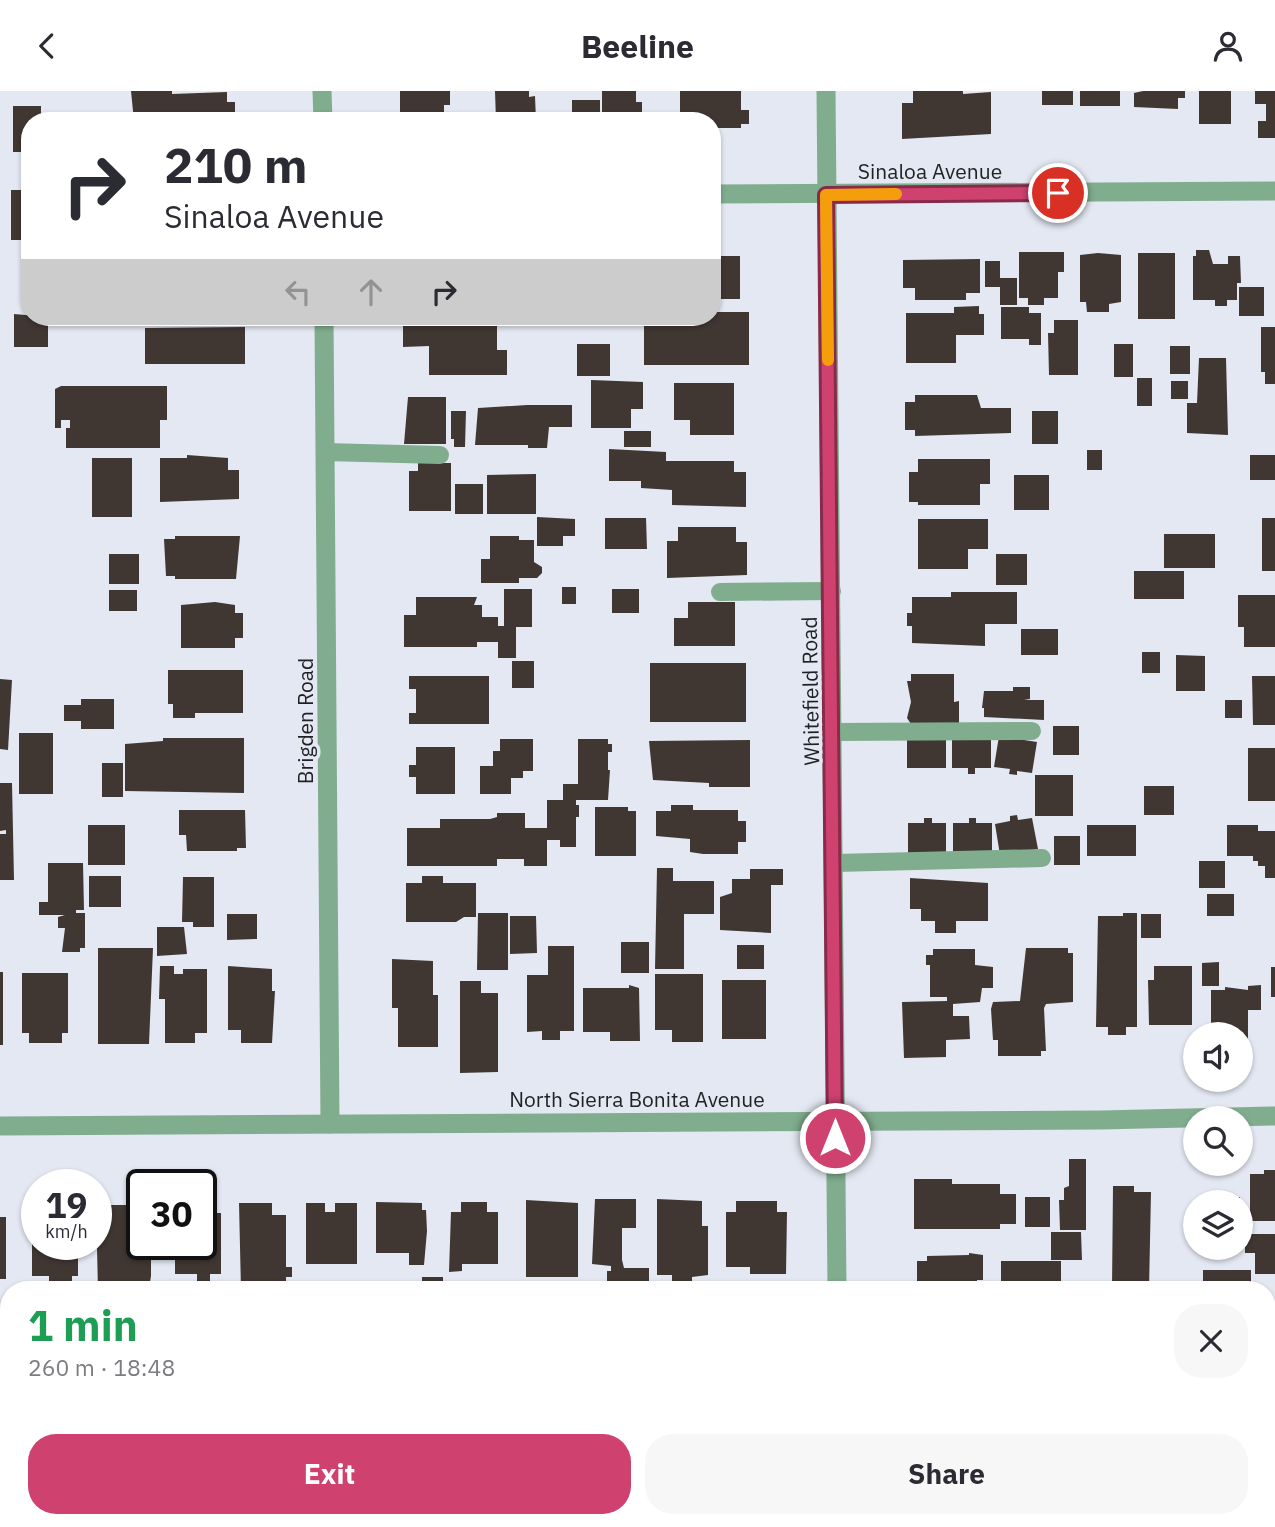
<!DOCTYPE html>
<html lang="en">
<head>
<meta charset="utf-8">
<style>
  body { margin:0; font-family:"IBM Plex Sans",sans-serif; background:#f7f7f7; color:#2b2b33; height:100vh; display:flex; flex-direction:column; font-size:26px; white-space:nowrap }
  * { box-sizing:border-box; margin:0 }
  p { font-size:23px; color:#7c7c81 }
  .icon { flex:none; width:38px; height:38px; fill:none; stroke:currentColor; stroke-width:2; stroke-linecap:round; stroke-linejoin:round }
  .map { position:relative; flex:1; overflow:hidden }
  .details { position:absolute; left:0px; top:1190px; width:1276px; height:247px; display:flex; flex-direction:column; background:#fff; border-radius:28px 28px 0 0; box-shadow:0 2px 5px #0004 }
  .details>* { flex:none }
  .guide { position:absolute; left:21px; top:21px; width:700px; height:214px; border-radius:28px; box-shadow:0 2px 5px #0004; background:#fff; color:#2b2b33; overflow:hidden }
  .tools { position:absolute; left:1183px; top:931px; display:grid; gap:14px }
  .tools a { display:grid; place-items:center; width:70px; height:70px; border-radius:50%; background:#fff; box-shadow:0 2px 5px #0004; font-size:35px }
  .speed { position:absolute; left:21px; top:1078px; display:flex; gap:14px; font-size:35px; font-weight:700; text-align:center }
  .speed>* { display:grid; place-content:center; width:91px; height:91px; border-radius:50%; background:#fff; box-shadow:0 2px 5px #0004; line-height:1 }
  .speed small { font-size:18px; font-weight:400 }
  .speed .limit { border:4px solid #111; border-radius:10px; background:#fff; color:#111 }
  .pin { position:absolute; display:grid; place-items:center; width:60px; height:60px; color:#fff; margin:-30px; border:4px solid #fff; border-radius:50%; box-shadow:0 2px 7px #0007 }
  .me { position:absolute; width:77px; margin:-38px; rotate:0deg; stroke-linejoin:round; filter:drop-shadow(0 0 5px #0008) }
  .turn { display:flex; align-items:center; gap:24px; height:147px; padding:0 28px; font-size:32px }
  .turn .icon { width:91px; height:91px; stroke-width:2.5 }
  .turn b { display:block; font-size:49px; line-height:60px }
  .lanes { display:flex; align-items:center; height:66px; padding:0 28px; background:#0003; justify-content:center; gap:35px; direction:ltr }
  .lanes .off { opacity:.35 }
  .round { display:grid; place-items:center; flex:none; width:74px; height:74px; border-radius:28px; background:#f7f7f7 }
  .summary { display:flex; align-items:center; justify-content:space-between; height:119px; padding:0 28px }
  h1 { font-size:42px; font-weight:700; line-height:52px; color:#1e9e55 }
  .primary-button { display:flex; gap:14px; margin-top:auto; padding:14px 28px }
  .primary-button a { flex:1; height:80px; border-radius:28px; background:#cf4270; color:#fff; font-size:28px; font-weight:700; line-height:80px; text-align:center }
  .primary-button a+a { background:#f7f7f7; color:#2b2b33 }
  header { display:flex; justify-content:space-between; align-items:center; height:91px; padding:0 28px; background:#fff; font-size:32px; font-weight:700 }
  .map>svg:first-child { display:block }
  .building { fill:#403733 }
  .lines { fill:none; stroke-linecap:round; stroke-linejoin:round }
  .service { stroke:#80ad8e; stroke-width:18 }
  .minor { stroke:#80ad8e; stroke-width:19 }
  .route-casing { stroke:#872b49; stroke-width:18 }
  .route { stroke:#cf4270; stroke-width:12 }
  .slow { stroke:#f59e0b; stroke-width:12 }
  .labels { text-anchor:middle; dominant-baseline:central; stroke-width:7; stroke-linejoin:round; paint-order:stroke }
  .street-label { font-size:21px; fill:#1f2124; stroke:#e3e8f2 }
</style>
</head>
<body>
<header><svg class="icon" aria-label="back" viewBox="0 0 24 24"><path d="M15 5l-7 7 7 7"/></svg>Beeline<svg class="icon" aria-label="person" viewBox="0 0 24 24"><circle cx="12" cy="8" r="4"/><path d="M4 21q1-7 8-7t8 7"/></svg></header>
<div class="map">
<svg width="1275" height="1436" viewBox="0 0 1275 1436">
  <rect width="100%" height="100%" fill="#e3e8f2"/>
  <g class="building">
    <path d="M131,0H172V3L227,1V11H235V30H134Z"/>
    <path d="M400,0H450V14H444V30H400Z"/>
    <path d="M495,0H529V6L535,5L536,30H496Z"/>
    <path d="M602,0H636V11H642V30H602Z"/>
    <path d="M680,0H741V19H749V33H741V37H712V30H680Z"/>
    <path d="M913,0H963V3L991,1V43L902,48V12H913Z"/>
    <rect x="1042" y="0" width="31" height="14"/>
    <rect x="1080" y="0" width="40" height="15"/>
    <path d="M1143,0H1185V7H1178V18L1134,16V2Z"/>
    <rect x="1199" y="0" width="32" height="33"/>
    <path d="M1255,0H1275V47H1258V30H1266V13H1255Z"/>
    <rect x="572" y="9" width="28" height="21"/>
    <path d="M13,15H41V30H30V61H13Z"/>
    <rect x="11" y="99" width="19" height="50"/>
    <path d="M1196,159H1209L1213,173H1228V165H1240L1241,192H1237V209H1227V215H1215V209H1193V165H1196Z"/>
    <path d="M1019,161H1064V181H1058V207H1044V214H1028V207H1019Z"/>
    <path d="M1098,162L1121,164V211L1109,213V221H1087L1086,211H1080V164Z"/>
    <rect x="1138" y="162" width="37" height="66"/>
    <rect x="712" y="165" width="28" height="43"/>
    <path d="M980,168V202H966V209H915V197H903V169Z"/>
    <path d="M985,170H1000V187H1017V214H1000V196H985Z"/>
    <rect x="1239" y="196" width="25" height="29"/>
    <path d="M979,215V223H984V244H956V272H906V222H954V216Z"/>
    <path d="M1001,216H1029V222H1041V254H1029V248H1001Z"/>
    <path d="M712,221H749V274H644V226H712Z"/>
    <path d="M14,223L48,226V256H14Z"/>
    <path d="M403,226H497V259H507V284H429V255L403,256Z"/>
    <path d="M1054,229H1078V284H1049L1048,242H1054Z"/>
    <path d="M245,236V273H145V237Z"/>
    <path d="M1261,236H1275V293H1265V281H1261Z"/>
    <rect x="577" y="253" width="33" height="32"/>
    <rect x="1114" y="253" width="19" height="33"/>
    <rect x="1170" y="255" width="20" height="28"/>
    <path d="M1199,267H1226L1228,344L1187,342V312H1197Z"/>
    <rect x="1137" y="287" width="15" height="28"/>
    <path d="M591,289L643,291V318H631V337H591Z"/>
    <rect x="1171" y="290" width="17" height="18"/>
    <path d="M674,292H734V344H690V329H674Z"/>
    <path d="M61,295H167V329H160V357H66V337H70V329H61V337H55V298Z"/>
    <path d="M915,304H977L981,317H1011V342L915,345V339H905V311H915Z"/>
    <path d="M408,306H446V353H404Z"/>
    <path d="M527,314H572V336H549L547,357H528V354H475L478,317Z"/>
    <path d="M451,320H466L465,356H454V348H451Z"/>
    <rect x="1032" y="320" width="26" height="33"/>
    <rect x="624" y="340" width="27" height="16"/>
    <path d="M609,358L666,361V370H734V381H746V416L672,414V399L641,397V390H609Z"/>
    <rect x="1087" y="359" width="15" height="20"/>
    <path d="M187,364L228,367V379H239V408L160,411V367H187Z"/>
    <rect x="1250" y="364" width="25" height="25"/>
    <rect x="92" y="367" width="40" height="59"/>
    <path d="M918,368H990V393H980V414H918V411H909V381H918Z"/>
    <path d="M418,372H451V420H409V380H418Z"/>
    <path d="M536,383V423H487V384Z"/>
    <rect x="1014" y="384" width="35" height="35"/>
    <rect x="455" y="393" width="28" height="30"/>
    <path d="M537,426L575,428V445H563V455H537Z"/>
    <path d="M605,427H646L647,458H605Z"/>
    <rect x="1262" y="427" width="13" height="53"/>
    <path d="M918,428H988V458H968V478H918Z"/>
    <path d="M678,436H736V451H747V484L667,487V450H678Z"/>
    <rect x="1164" y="443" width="51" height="34"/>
    <path d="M175,445H240L236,488H175V485H166L164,448H175Z"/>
    <path d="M490,445H519V449H534V471L542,476V482L537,487H519V492H481V468H490Z"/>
    <rect x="109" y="463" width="30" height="30"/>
    <rect x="996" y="463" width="31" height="31"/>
    <rect x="1134" y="480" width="50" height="28"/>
    <rect x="562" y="496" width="14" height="17"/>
    <path d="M504,498H532V536H516V567H498V551H477V556H404V524H416V506H477L474,514H482V526H498V535H504Z"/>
    <rect x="612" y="498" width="27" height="24"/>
    <rect x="109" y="499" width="28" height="21"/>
    <path d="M951,501H1017V533H985V555L912,552V535H907V522H912V506H951Z"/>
    <path d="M1238,504H1275V556H1244V536H1238Z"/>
    <path d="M215,511L235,514V522H243V547H235V557H181V514Z"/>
    <path d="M688,511H735V555H674V527H688Z"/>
    <rect x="1021" y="538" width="37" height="26"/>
    <rect x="1142" y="561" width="18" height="21"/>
    <path d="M1176,564L1205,565V600H1176Z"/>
    <rect x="512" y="570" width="22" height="27"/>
    <rect x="650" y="572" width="96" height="59"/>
    <path d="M168,579H243V622H195V627H173V613H168Z"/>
    <path d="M911,583H954V611L959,610V633H911L907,627L911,611L907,590H911Z"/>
    <path d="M409,585H489V633H409V622H416V598H409Z"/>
    <path d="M1252,585H1275V634H1253Z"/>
    <path d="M0,588L12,589L8,659L0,658Z"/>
    <path d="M1013,596H1030V608L1024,609H1044V629L984,626V617H982L984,600H1013Z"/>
    <path d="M81,608H114V638H81V630H64V614H81Z"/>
    <rect x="1225" y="609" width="17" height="18"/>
    <rect x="1053" y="635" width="26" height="29"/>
    <rect x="19" y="642" width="34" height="61"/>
    <path d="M999,645L1037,651L1032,682L1017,680V684L1009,683L1010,678L994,676Z"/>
    <path d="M946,646V677H907V647Z"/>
    <path d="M952,646H991V677H975V683H968V677H952Z"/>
    <path d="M163,647H244V702L125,700V653L163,650Z"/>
    <path d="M500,648H533V680H523V687H511V703H480V675H493V660H500Z"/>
    <path d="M578,648H608V653H612V661H608V679H610L608,709H576V714H579V726H576V756H560V749H547V775H524V768H497V775H407V737H440V728H490L497,726V722H525V737H547V709H563V693H578Z"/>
    <path d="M750,649V696H709V692L653,689L649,650Z"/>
    <path d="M416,656H455V703H416V686H409V674H416Z"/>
    <rect x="1248" y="657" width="27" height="53"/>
    <rect x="102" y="672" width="21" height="34"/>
    <rect x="1035" y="684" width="38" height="41"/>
    <path d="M0,692H12L14,789H0V743H6V739L0,740Z"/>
    <rect x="1144" y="695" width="30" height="29"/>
    <path d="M671,714H693V719H738V730H746V751H738V763H703L690,761V748L656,745V720H671Z"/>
    <path d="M595,716H628V720H636V765H595Z"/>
    <path d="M179,719H245L246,757H237V760H187L186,744H179Z"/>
    <path d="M1017,724L1018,729L1032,727L1038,758L1000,764L995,733L1010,730V725Z"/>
    <path d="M924,727H932V732H946V764H908V732H924Z"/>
    <path d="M969,727H976V732H992V764H953V732H969Z"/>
    <rect x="88" y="734" width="37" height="40"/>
    <rect x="1087" y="734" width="49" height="31"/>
    <path d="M1227,734H1258V740H1275V787H1265V775H1258V770H1253V765H1227Z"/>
    <rect x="1054" y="745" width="26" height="29"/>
    <rect x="1199" y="770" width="26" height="27"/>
    <path d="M48,772H83L84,819H76V822H85V857H80V861H62L65,837H58V826L65,824H39V811H48Z"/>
    <path d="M657,777H673V790H714V823H684V878H655Z"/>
    <path d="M750,778H783V794H771V842L720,839V806L732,802V788H750Z"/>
    <rect x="89" y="785" width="32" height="31"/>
    <path d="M422,785H443V792H476V826H464L456,831H406V792H422Z"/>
    <path d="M183,786H214V836H193V831H182Z"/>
    <path d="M910,787L988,792V830H956V842H935V830H921V818H910Z"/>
    <rect x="1207" y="803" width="27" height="22"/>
    <path d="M478,822H508V879H477Z"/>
    <path d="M1123,822H1137V936H1126V944H1108V936H1096L1098,825H1123Z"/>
    <path d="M227,823H257V848L227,849Z"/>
    <rect x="1141" y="823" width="20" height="24"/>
    <path d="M510,825H536L537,862L510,863Z"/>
    <path d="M157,836H184L187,863L157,865Z"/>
    <rect x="621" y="851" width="28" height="31"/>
    <rect x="737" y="854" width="27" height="24"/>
    <path d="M548,855H574V940H560V949H542V940L527,941V884H548Z"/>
    <path d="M98,857H153L149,953H98Z"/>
    <path d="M1026,857H1068V862H1073V911L1046,913L1044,917L1046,960H1041V965H998V949H993L991,918L993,911L1020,910Z"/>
    <path d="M933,858H975V874L993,876V897H982L980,911L953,913V925H969L970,948L946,949V966L904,967L902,911L947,910V906H930V874H926V864H933Z"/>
    <path d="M392,868L433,870V904H438V956H398V917H392Z"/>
    <path d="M1219,871V895H1202V872Z"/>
    <path d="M160,875H174V883H183V878H207V942H195V952H165V908H159Z"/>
    <path d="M228,875L272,878V900H275L272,952H241V939H228Z"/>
    <path d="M1154,875H1192V934H1149L1148,889H1154Z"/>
    <rect x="1271" y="876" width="4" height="30"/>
    <rect x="0" y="881" width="3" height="73"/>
    <path d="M22,882H68V942H62V952H29V942H22Z"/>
    <path d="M655,883H703V951H672V939H655Z"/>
    <rect x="722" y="889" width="44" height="59"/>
    <path d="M460,890H481V902H498V981L460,982Z"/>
    <path d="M629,894L639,897L640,950H610V941H583V897H629Z"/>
    <path d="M1261,894V919H1248V953H1241V943H1211V899H1225V896L1248,899V895Z"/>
    <path d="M1069,1068H1086V1139H1060L1059,1109H1064V1097L1069,1095Z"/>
    <path d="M1264,1079H1275V1130H1250V1083H1264Z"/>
    <path d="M914,1088H952V1093H1000V1103H1016V1133H1000V1138H914Z"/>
    <path d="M1113,1095H1134V1101H1151L1149,1199L1112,1197Z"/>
    <rect x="1025" y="1106" width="25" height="30"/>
    <rect x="1211" y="1106" width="29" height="5"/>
    <path d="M595,1108H636V1137H622V1169L624,1177H649V1199H607V1180H611V1175L592,1173Z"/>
    <path d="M657,1108L702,1110V1135H708V1184L692,1186V1198H672V1184H657Z"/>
    <path d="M526,1109L578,1112V1186H526Z"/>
    <path d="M736,1110H777V1121H787L786,1183H750V1176H726V1121H736Z"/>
    <path d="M376,1111L422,1112V1119H426L427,1140L424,1174H409V1162H376Z"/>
    <path d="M461,1111H487V1121H498V1173H462V1180L449,1181L451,1121H461Z"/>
    <path d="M239,1112H272V1124H286V1176H292V1186H286V1190H273V1194H303V1199H241Z"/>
    <path d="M306,1112H325V1121H335V1112H357V1173H306Z"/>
    <path d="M201,1113H210V1122H221V1183H210V1192H197V1183H175V1153H201Z"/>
    <path d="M32,1114H37V1153H78V1185H72V1198H49V1185H32Z"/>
    <path d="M96,1114H142V1153H151V1185L150,1191L141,1199H98Z"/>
    <rect x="0" y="1126" width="6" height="62"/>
    <path d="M1051,1141H1081L1082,1169H1051Z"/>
    <path d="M1245,1143H1275V1183H1255V1162H1245Z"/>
    <path d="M969,1162L983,1164V1189H977V1199H927V1194H917V1170H927V1165L969,1164Z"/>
    <rect x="1001" y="1170" width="60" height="29"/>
    <rect x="1203" y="1179" width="48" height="20"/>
    <rect x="422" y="1186" width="21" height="13"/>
    <path d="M476,1192L500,1195V1199H456V1195H476Z"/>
    <rect x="555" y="1194" width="28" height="5"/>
    <rect x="1267" y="1229" width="8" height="42"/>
    <rect x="0" y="1263" width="9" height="29"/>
    <rect x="0" y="1297" width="9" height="34"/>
    <path d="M0,1362H9V1428H15V1436H0Z"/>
    <rect x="1267" y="1367" width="8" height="60"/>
    <rect x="47" y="1428" width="45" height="8"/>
    <rect x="124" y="1428" width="40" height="8"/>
    <rect x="225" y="1428" width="55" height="8"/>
    <rect x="310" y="1428" width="43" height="8"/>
    <rect x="380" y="1428" width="47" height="8"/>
    <rect x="451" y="1428" width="47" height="8"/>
    <path d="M523,1428H556V1431L523,1432Z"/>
    <path d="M589,1428H653L654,1436H589Z"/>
    <rect x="673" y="1428" width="49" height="8"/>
    <rect x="735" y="1428" width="37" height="8"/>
    <rect x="1056" y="1428" width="32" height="8"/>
    <rect x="1203" y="1428" width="25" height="8"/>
    <rect x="929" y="1429" width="89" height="7"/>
  </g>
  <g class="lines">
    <g class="service">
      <path d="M325,361L440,364"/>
      <path d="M720,501L832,500"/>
      <path d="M833,641L1032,640"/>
      <path d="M835,772L1042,767"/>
    </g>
    <g class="minor">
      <path d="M322,0L323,30"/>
      <path d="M826,0L837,1199"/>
      <path d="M712,103L1275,100"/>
      <path d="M324,226L330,1033"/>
      <path d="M0,1035L1101,1029L1275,1025"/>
      <path d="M839,1428V1436"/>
    </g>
  </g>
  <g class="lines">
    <defs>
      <path id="route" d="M835,1047L826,104L1058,102"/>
    </defs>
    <use href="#route" class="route-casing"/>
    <use href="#route" class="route"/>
    <path class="slow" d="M828,269L826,104L896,103"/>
  </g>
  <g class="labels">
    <g class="street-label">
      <text x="930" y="80">Sinaloa Avenue</text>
      <text transform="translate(810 600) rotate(-91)">Whitefield Road</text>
      <text transform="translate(305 630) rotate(-90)">Brigden Road</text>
      <text x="637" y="1008">North Sierra Bonita Avenue</text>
    </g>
  </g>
</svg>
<div class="tools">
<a><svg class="icon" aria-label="sound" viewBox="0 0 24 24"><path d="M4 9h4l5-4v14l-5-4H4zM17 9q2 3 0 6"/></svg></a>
<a><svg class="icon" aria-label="search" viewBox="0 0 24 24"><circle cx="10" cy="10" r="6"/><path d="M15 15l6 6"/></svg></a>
<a><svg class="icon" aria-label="layers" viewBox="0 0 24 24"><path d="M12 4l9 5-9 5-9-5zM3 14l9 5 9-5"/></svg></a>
</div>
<div class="speed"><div>19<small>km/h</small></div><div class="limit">30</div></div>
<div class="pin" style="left:1058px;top:102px;background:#d93025"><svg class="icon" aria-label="arrive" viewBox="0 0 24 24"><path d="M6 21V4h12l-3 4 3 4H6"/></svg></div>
<svg class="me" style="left:835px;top:1047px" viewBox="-20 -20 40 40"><circle r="17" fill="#cf4270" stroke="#fff" stroke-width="3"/><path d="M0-11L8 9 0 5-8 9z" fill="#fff"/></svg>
<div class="guide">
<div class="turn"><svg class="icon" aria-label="right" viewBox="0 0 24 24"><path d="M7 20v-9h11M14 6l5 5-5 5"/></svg><div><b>210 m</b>Sinaloa Avenue</div></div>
<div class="lanes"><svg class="icon off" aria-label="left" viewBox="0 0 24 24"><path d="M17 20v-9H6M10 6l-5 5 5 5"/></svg><svg class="icon off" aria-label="ahead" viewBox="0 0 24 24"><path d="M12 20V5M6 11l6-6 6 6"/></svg><svg class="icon" aria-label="right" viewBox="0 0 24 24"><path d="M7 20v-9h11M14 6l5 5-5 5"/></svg></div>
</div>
<section class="details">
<div class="summary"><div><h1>1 min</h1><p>260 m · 18:48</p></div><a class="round"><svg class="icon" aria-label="close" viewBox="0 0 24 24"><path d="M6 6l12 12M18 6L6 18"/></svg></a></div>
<div class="primary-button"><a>Exit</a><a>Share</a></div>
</section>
</div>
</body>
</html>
